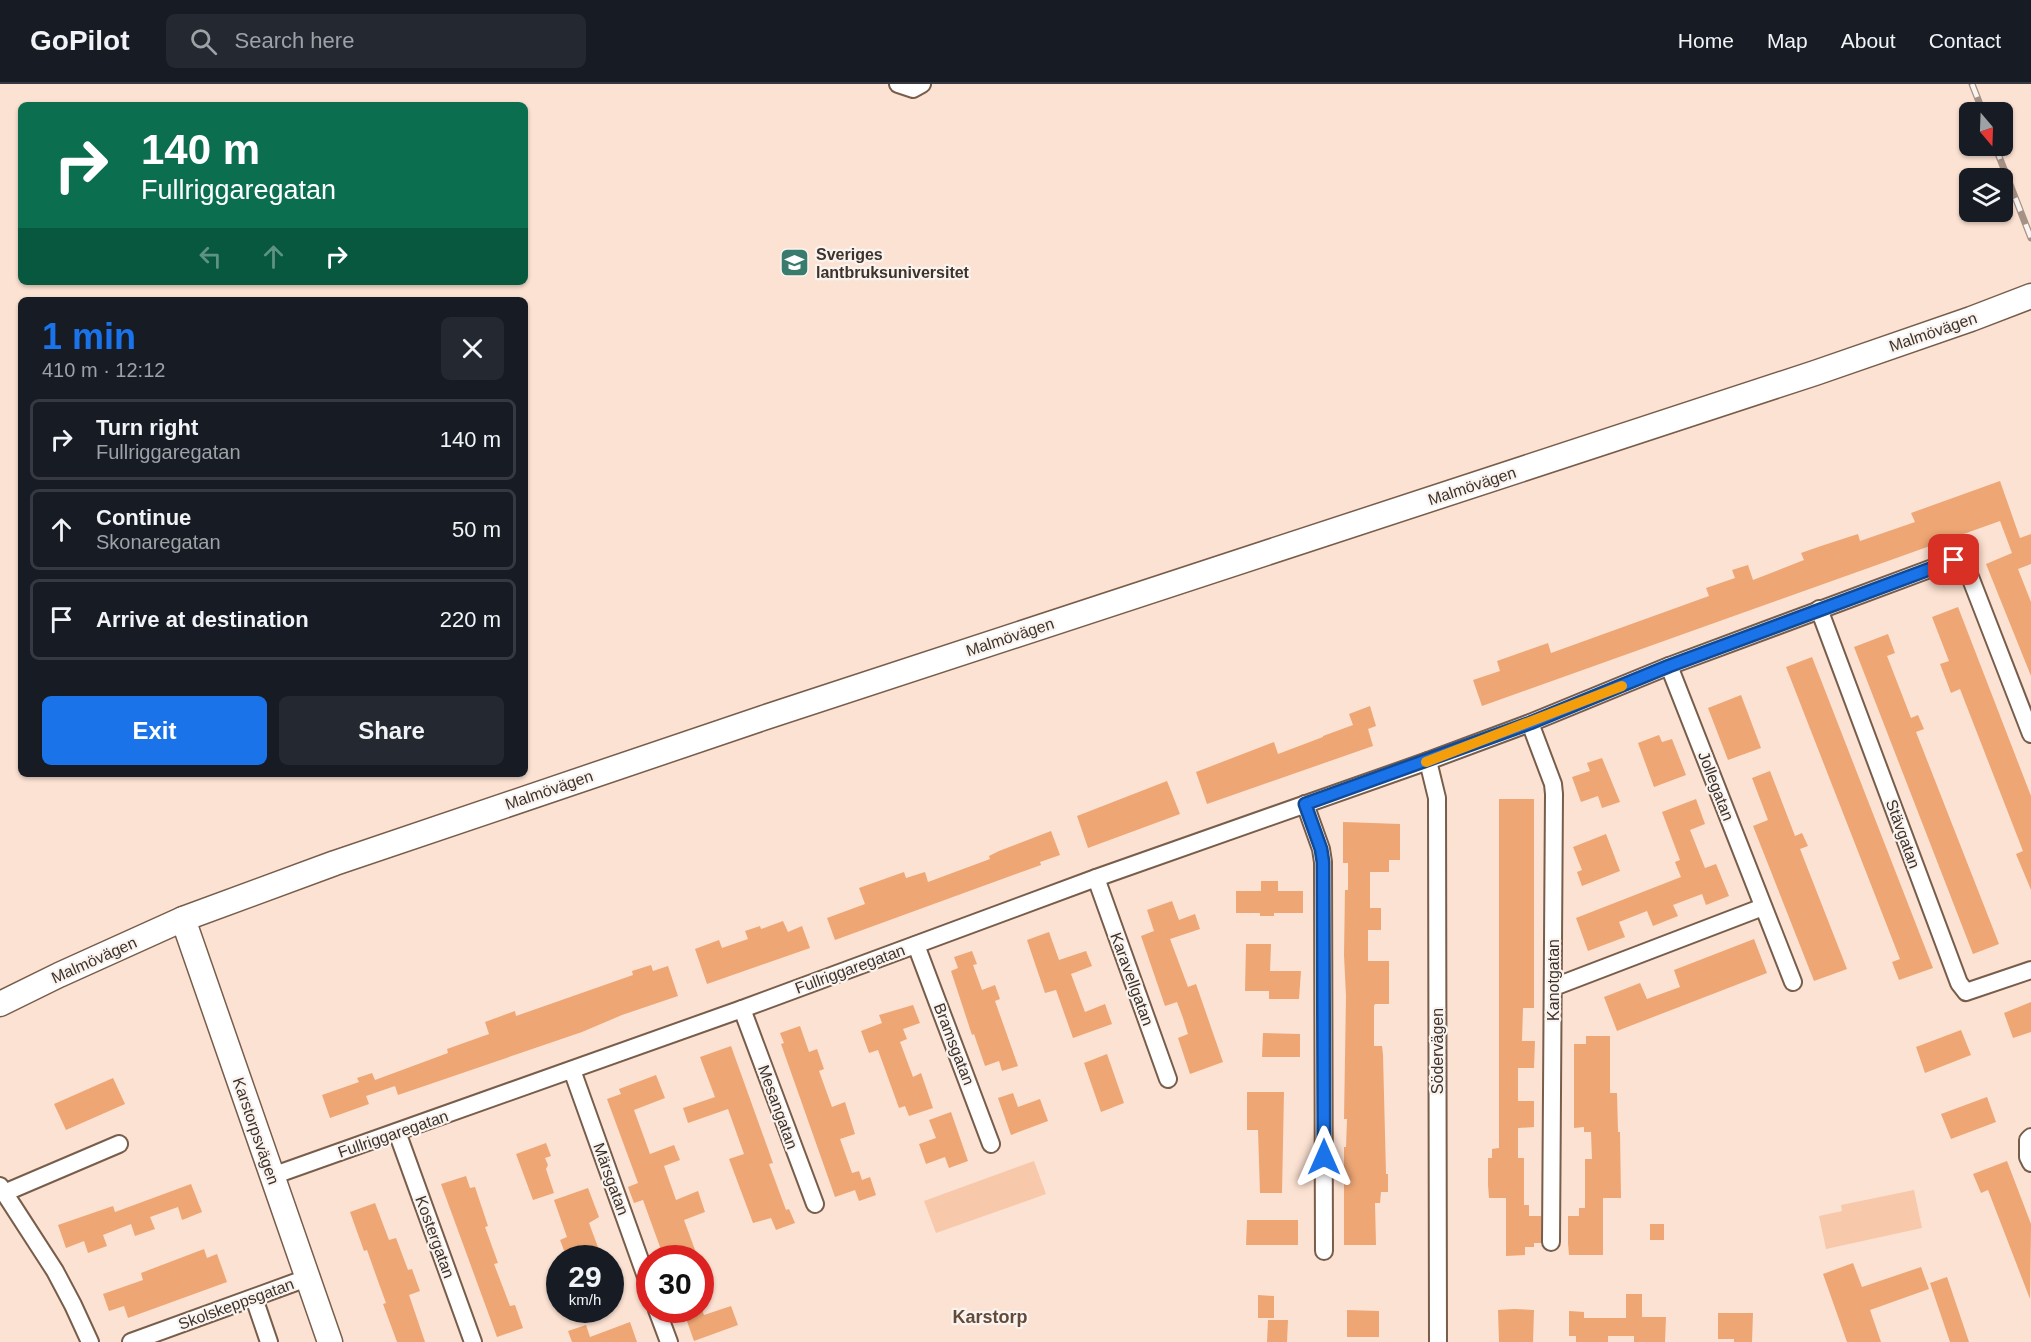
<!DOCTYPE html>
<html lang="en">
<head>
<meta charset="utf-8">
<style>
  body { margin:0; font-family:Helvetica,sans-serif; background:#242831; color:#f1f3f6; height:100vh; display:flex; flex-direction:column; font-size:22px; white-space:nowrap }
  * { box-sizing:border-box; margin:0 }
  p { font-size:20px; color:#9ea1a6 }
  .icon { flex:none; width:33px; height:33px; fill:none; stroke:currentColor; stroke-width:2; stroke-linecap:round; stroke-linejoin:round }
  .map { position:relative; flex:1; overflow:hidden }
  .sheet { position:absolute; left:18px; top:213px; width:510px; height:480px; display:flex; flex-direction:column; background:#171b24; border-radius:9px; box-shadow:0 2px 4px #0004 }
  .sheet>* { flex:none }
  .guide { position:absolute; left:18px; top:18px; width:510px; height:183px; border-radius:9px; box-shadow:0 2px 4px #0004; background:#0b6e4f; color:#fff; overflow:hidden }
  .needle { width:39px; rotate:161deg }
  .fabs { position:absolute; left:1959px; top:18px; display:grid; gap:12px }
  .fabs a { display:grid; place-items:center; width:54px; height:54px; border-radius:9px; background:#171b24; box-shadow:0 2px 4px #0004; font-size:30px }
  .speed { position:absolute; left:546px; top:1161px; display:flex; gap:12px; font-size:30px; font-weight:700; text-align:center }
  .speed>* { display:grid; place-content:center; width:78px; height:78px; border-radius:50%; background:#171b24; box-shadow:0 2px 4px #0004; line-height:1 }
  .speed small { font-size:15px; font-weight:400 }
  .speed .limit { border:9px solid #d22; background:#fff; color:#111 }
  .pin { position:absolute; display:grid; place-items:center; width:51px; height:51px; color:#fff; margin:-26px; border-radius:12px; box-shadow:0 3px 9px #0006 }
  .me { position:absolute; width:66px; margin:-33px; rotate:0deg; stroke-linejoin:round; filter:drop-shadow(0 0 4px #0008) }
  .turn { display:flex; align-items:center; gap:21px; height:126px; padding:0 24px; font-size:27px }
  .turn .icon { width:78px; height:78px; stroke-width:2.5 }
  .turn b { display:block; font-size:42px; line-height:51px }
  .lanes { display:flex; align-items:center; height:57px; padding:0 24px; background:#0003; justify-content:center; gap:30px; direction:ltr }
  .lanes .off { opacity:.35 }
  .round { display:grid; place-items:center; flex:none; width:63px; height:63px; border-radius:9px; background:#242831 }
  .summary { display:flex; align-items:center; justify-content:space-between; height:102px; padding:0 24px }
  h1 { font-size:36px; font-weight:700; line-height:45px; color:#1a73e8 }
  .button { display:flex; gap:12px; margin-top:auto; padding:12px 24px }
  .button a { flex:1; height:69px; border-radius:9px; background:#1a73e8; color:#fff; font-size:24px; font-weight:700; line-height:69px; text-align:center }
  .button a+a { background:#242831; color:#f1f3f6 }
  ul { padding:0; list-style:none }
  li { display:flex; align-items:center; gap:18px; height:81px; margin:0 12px 9px; padding:0 12px; border:3px solid #363941; border-radius:9px }
  li div { flex:1 }
  li b { display:block; font-size:22px }
  li em { font-style:normal }
  header { display:flex; align-items:center; gap:36px; box-sizing:border-box; height:84px; padding:0 30px; background:#171b24; border-bottom:2px solid #363941 }
  header strong { font-size:28px }
  nav { display:flex; gap:33px; margin-inline-start:auto; font-size:21px }
  .search { width:420px; height:54px; background:#242831; display:flex; align-items:center; gap:15px; box-sizing:border-box; padding:0 21px; border-radius:9px; color:#9ea1a6; font-size:22px }
  .map>svg:first-child { display:block }
  .green { fill:#f7c8aa }
  .building { fill:#eea674 }
  .lines { fill:none; stroke-linecap:round; stroke-linejoin:round }
  .street-casing { stroke:#785d4b; stroke-width:20 }
  .secondary-casing { stroke:#785d4b; stroke-width:27 }
  .street { stroke:#fff; stroke-width:16 }
  .secondary { stroke:#fff; stroke-width:24 }
  .rail-casing { stroke:#a59185; stroke-width:7 }
  .rail { stroke:#faf4f0; stroke-width:4.5; stroke-dasharray:14; stroke-linecap:butt }
  .route-casing { stroke:#114b97; stroke-width:15 }
  .route { stroke:#1a73e8; stroke-width:10 }
  .slow { stroke:#f59e0b; stroke-width:10 }
  .labels { text-anchor:middle; dominant-baseline:central; stroke-width:4.5; stroke-linejoin:round; paint-order:stroke }
  .poi-label { font-size:16px; font-weight:bold; fill:#3e322a; stroke:#faf4f0; text-anchor:start }
  .street-label { font-size:16px; fill:#3e322a; stroke:#faf4f0 }
  .neighbourhood-label { font-size:18px; font-weight:bold; fill:#644a39; stroke:#faf4f0 }
</style>
</head>
<body>
<header>
<strong>GoPilot</strong>
<div class="search"><svg class="icon" aria-label="search" viewBox="0 0 24 24"><circle cx="10" cy="10" r="6"/><path d="M15 15l6 6"/></svg>Search here</div>
<nav><a>Home</a><a>Map</a><a>About</a><a>Contact</a></nav>
</header>
<div class="map">
<svg width="2031" height="1258" viewBox="0 0 2031 1258">
  <rect width="100%" height="100%" fill="#fce2d2"/>
  <g class="green">
    <path d="M1034,1077L1046,1110L936,1149L924,1117Z"/>
    <path d="M1914,1106L1922,1144L1826,1165L1819,1132L1842,1127L1841,1121Z"/>
  </g>
  <g class="building">
    <path d="M2000,397L2020,454L2031,450V480L2018,485L2031,518V592L1986,480L2012,469L2000,437L1482,622L1473,596L1500,587L1497,577L1548,559L1551,569L1709,512L1706,504L1735,494L1732,486L1748,481L1753,496L1804,476L1801,469L1821,462L1858,450L1860,457L1915,438L1911,429Z"/>
    <path d="M1958,523L2031,712V806L2016,770L2023,767L1960,605L1951,609L1940,580L1949,577L1932,533Z"/>
    <path d="M1888,550L1895,569L1887,572L1911,634L1918,631L1924,645L1916,648L1999,860L1973,870L1854,563Z"/>
    <path d="M1812,573L1933,884L1899,896L1892,878L1900,875L1786,583Z"/>
    <path d="M1741,611L1761,664L1728,676L1708,624Z"/>
    <path d="M1370,622L1376,642L1368,645L1373,662L1207,720L1196,688L1274,658L1278,670L1323,653V652L1353,641L1349,630Z"/>
    <path d="M1659,651L1662,658L1672,655L1686,691L1654,703L1638,659Z"/>
    <path d="M1602,674L1620,718L1602,724L1598,712L1581,718L1572,693L1590,687L1587,679Z"/>
    <path d="M1770,687L1795,752L1802,749L1808,762L1800,765L1847,885L1814,897L1753,742L1768,736L1752,694Z"/>
    <path d="M1167,697L1180,730L1088,764L1077,732Z"/>
    <path d="M1499,715H1534V924H1523L1522,957H1535L1534,984H1518V1017H1534V1043L1518,1044V1074H1524V1121H1529V1132H1541V1159H1534V1163H1525V1171L1506,1172V1114H1489L1488,1101V1074H1492V1065L1499,1064Z"/>
    <path d="M1696,715L1705,740L1690,746L1705,784L1716,780L1729,812L1706,821L1702,810L1673,821L1678,832L1653,842L1647,827L1619,838L1625,853L1588,867L1576,834L1681,793L1675,778L1680,776L1662,728Z"/>
    <path d="M1343,738L1400,740V776H1389V788H1370V824H1381V846H1368V877H1389V920H1375L1374,922V962H1382L1383,971L1386,1090H1388V1108H1381L1380,1119H1375L1376,1161H1344V1063H1346L1347,1035H1344L1346,912L1344,871L1345,806H1348V779H1343Z"/>
    <path d="M1051,747L1060,771L1040,778L1041,781L835,856L827,834L865,820L859,804L904,788L906,794L925,788L928,798L990,775L989,772L999,767Z"/>
    <path d="M1606,750L1620,787L1582,802L1577,788L1582,786L1573,763Z"/>
    <path d="M1261,797H1278V807H1303V829H1274V832H1260V829H1236V807H1261Z"/>
    <path d="M1172,817L1179,836L1195,830L1200,845L1170,855L1188,903L1196,900L1223,978L1190,990L1178,954L1188,950L1183,934L1177,918L1165,922L1141,852L1154,847L1147,826Z"/>
    <path d="M783,837L788,848L802,842L810,864L707,900L695,865L719,856L722,864L748,855L745,847L760,842L761,845Z"/>
    <path d="M1049,848L1059,876L1086,867L1092,882L1071,890L1085,928L1105,920L1112,940L1073,954L1056,906L1045,909L1027,856Z"/>
    <path d="M1754,855L1767,889L1617,947L1604,913L1640,899L1647,915L1680,903L1674,886Z"/>
    <path d="M1246,860H1271L1270,887H1301L1299,915H1269V907H1245Z"/>
    <path d="M972,867L977,880L973,881L982,906L995,901L1000,915L995,917L1018,982L1002,987L999,977L985,982L974,950L972,951L951,887L958,884L954,873Z"/>
    <path d="M651,881L653,887L668,882L678,912L622,931L582,948L398,1011L395,1002L366,1012L369,1020L330,1034L322,1011L359,998L357,994L372,989L375,996L448,969L447,965L489,950L485,938L515,927L516,932L633,891L632,887Z"/>
    <path d="M2031,918V948L2013,954L2004,929Z"/>
    <path d="M913,921L920,939L903,945L907,955L900,958L913,993L921,989L933,1024L909,1032L905,1022L899,1024L878,966L869,969L861,947L882,939L879,931Z"/>
    <path d="M800,942L809,968L817,965L824,985L819,987L832,1023L845,1018L855,1050L840,1055L852,1089L859,1087L862,1096L870,1093L876,1111L859,1117L855,1106L835,1113L781,960L784,959L780,949Z"/>
    <path d="M1961,946L1971,971L1925,989L1916,963Z"/>
    <path d="M1263,949L1300,950V973H1262Z"/>
    <path d="M1586,952H1610V1009H1617L1618,1048H1620L1621,1114H1603V1171H1569L1568,1159V1132H1579V1124H1585V1075H1592L1591,1048H1584V1043L1574,1044V960H1586Z"/>
    <path d="M731,962L773,1079L769,1080L786,1126L789,1125L795,1139L776,1146L771,1134L753,1139L729,1075L744,1070L728,1025L688,1039L683,1024L715,1013L700,973Z"/>
    <path d="M1107,970L1124,1019L1101,1028L1084,979Z"/>
    <path d="M656,991L665,1014L634,1026L650,1070L674,1061L680,1076L664,1082L676,1116L698,1107L705,1128L684,1136L698,1174H664L643,1116L634,1119L628,1103L638,1099L607,1015L621,1010L619,1005Z"/>
    <path d="M113,994L125,1020L66,1046L54,1020Z"/>
    <path d="M1247,1008H1284L1282,1109H1260L1258,1046H1247Z"/>
    <path d="M1013,1009L1018,1023L1040,1015L1048,1037L1011,1051L998,1014Z"/>
    <path d="M1987,1013L1996,1038L1951,1055L1941,1030Z"/>
    <path d="M951,1028L968,1077L949,1084L945,1073L926,1080L919,1060L936,1054L929,1036Z"/>
    <path d="M546,1059L551,1072L545,1074L548,1081L546,1085L554,1109L533,1116L516,1070Z"/>
    <path d="M2007,1077L2031,1140L2030,1215L1988,1106L1981,1109L1973,1090Z"/>
    <path d="M466,1092L470,1104L475,1103L488,1142L485,1143L498,1179L494,1180L510,1222L515,1221L523,1244L497,1253L441,1100Z"/>
    <path d="M191,1100L202,1128L182,1136L178,1123L150,1133L155,1145L135,1152L131,1140L103,1151L107,1162L88,1169L84,1157L66,1164L58,1141L113,1122L115,1128Z"/>
    <path d="M588,1104L599,1133L589,1139L602,1174H567L560,1156L567,1153L554,1116Z"/>
    <path d="M375,1119L389,1156L396,1154L408,1186L412,1185L420,1207L409,1211L425,1258H397L383,1220L386,1219L378,1197L367,1166L364,1167L350,1128Z"/>
    <path d="M1247,1136H1298V1161H1246Z"/>
    <rect x="1650" y="1140" width="14" height="16"/>
    <path d="M204,1165L207,1174L217,1170L227,1198L128,1234L124,1222L109,1227L103,1210L143,1196L141,1189Z"/>
    <path d="M1853,1179L1862,1203L1921,1183L1929,1205L1870,1226L1881,1258H1847L1823,1190Z"/>
    <path d="M1947,1193L1969,1258H1950L1930,1199Z"/>
    <path d="M1626,1210H1642V1233H1666L1665,1258H1634V1252H1608V1258H1576V1252H1569V1227L1584,1228V1234H1626Z"/>
    <path d="M1258,1211L1274,1212V1234H1258Z"/>
    <path d="M731,1222L738,1241L694,1257L683,1226H702L704,1231Z"/>
    <path d="M1514,1225L1534,1226L1533,1258H1499L1498,1226Z"/>
    <path d="M1347,1226L1379,1227V1253H1347Z"/>
    <path d="M1718,1229H1753L1752,1258H1734V1255H1718Z"/>
    <path d="M1268,1236H1288L1287,1258H1267Z"/>
    <path d="M630,1238L637,1258H572L568,1247L586,1241L590,1253Z"/>
  </g>
  <g class="lines">
    <defs>
      <g id="street">
        <path d="M898,0L913,5L922,0"/>
        <path d="M1819,525L1959,899L1966,908L2031,886"/>
        <path d="M1669,582L1793,898"/>
        <path d="M1530,639L1553,700L1554,710L1551,1158"/>
        <path d="M1428,677L1437,714L1438,1258"/>
        <path d="M1305,720L1321,765L1323,778L1324,1167"/>
        <path d="M1096,794L1168,995"/>
        <path d="M916,861L991,1060"/>
        <path d="M1554,903L1763,823"/>
        <path d="M742,925L815,1120"/>
        <path d="M572,986L650,1204"/>
        <path d="M397,1048L473,1258"/>
        <path d="M2031,1053L2028,1056V1073L2031,1079"/>
        <path d="M272,1092L742,925L1096,794L1428,677L1530,639L1669,582L1954,476H1961L1967,485L2031,650"/>
        <path d="M0,1102L55,1187L73,1221L90,1258"/>
        <path d="M4,1109L119,1060"/>
        <path d="M254,1214L269,1258"/>
        <path d="M657,1226L669,1258"/>
        <path d="M131,1258L307,1194"/>
      </g>
      <g id="secondary">
        <path d="M183,835L330,1258"/>
        <path d="M0,920L59,891L183,835L335,779L763,634L1815,289L1971,235L2031,212"/>
      </g>
    </defs>
    <use href="#street" class="street-casing"/>
    <use href="#secondary" class="secondary-casing"/>
    <use href="#street" class="street"/>
    <use href="#secondary" class="secondary"/>
    <defs>
      <g id="rail">
        <path d="M1972,0L1983,28"/>
        <path d="M1995,62L2031,154"/>
      </g>
    </defs>
    <use href="#rail" class="rail-casing"/>
    <use href="#rail" class="rail"/>
  </g>
  <g class="lines">
    <defs>
      <path id="route" d="M1324,1073L1323,778L1321,765L1305,720L1530,639L1669,582L1954,476"/>
    </defs>
    <use href="#route" class="route-casing"/>
    <use href="#route" class="route"/>
    <path class="slow" d="M1426,678L1622,602"/>
  </g>
  <defs>
    <symbol id="university-square" viewBox="-11 -11 22 22"><rect x="-9" y="-9" width="18" height="18" rx="4" fill="#397b6d" stroke="#faf4f0"/><path d="M0-5L7-2L0 1L-7-2ZM-4 1L0 2.5L4 1V4Q0 6-4 4Z" fill="#fff"/></symbol>
  </defs>
  <g fill-rule="evenodd">
    <use href="#university-square" x="778" y="162" width="33" height="33"/>
  </g>
  <g class="labels">
    <g class="poi-label">
      <text x="816" y="170">Sveriges<tspan x="816" dy="18">lantbruksuniversitet</tspan></text>
    </g>
    <g class="street-label">
      <text transform="translate(1933 248) rotate(-19)">Malmövägen</text>
      <text transform="translate(1472 402) rotate(-18)">Malmövägen</text>
      <text transform="translate(1010 553) rotate(-18)">Malmövägen</text>
      <text transform="translate(1716 702) rotate(69)">Jollegatan</text>
      <text transform="translate(549 706) rotate(-19)">Malmövägen</text>
      <text transform="translate(1903 750) rotate(70)">Stävgatan</text>
      <text transform="translate(94 876) rotate(-24)">Malmövägen</text>
      <text transform="translate(850 885) rotate(-20)">Fullriggaregatan</text>
      <text transform="translate(1132 895) rotate(70)">Karavellgatan</text>
      <text transform="translate(1553 896) rotate(-90)">Kanotgatan</text>
      <text transform="translate(954 960) rotate(69)">Bramsgatan</text>
      <text transform="translate(1437 967) rotate(-90)">Södervägen</text>
      <text transform="translate(778 1023) rotate(70)">Mesangatan</text>
      <text transform="translate(256 1047) rotate(71)">Karstorpsvägen</text>
      <text transform="translate(393 1050) rotate(-19)">Fullriggaregatan</text>
      <text transform="translate(611 1095) rotate(70)">Märsgatan</text>
      <text transform="translate(435 1153) rotate(70)">Kostergatan</text>
      <text transform="translate(236 1220) rotate(-20)">Skolskeppsgatan</text>
    </g>
    <g class="neighbourhood-label">
      <text x="990" y="1233">Karstorp</text>
    </g>
  </g>
</svg>
<div class="fabs">
<a><svg class="needle" viewBox="-14 -14 28 28"><path d="M0-13l5 13h-10z" fill="#e53935"/><path d="M0 13l5-13h-10z" fill="#9ea1a6"/></svg></a>
<a><svg class="icon" aria-label="layers" viewBox="0 0 24 24"><path d="M12 4l9 5-9 5-9-5zM3 14l9 5 9-5"/></svg></a>
</div>
<div class="speed"><div>29<small>km/h</small></div><div class="limit">30</div></div>
<div class="pin" style="left:1954px;top:476px;background:#d93025"><svg class="icon" aria-label="arrive" viewBox="0 0 24 24"><path d="M6 21V4h12l-3 4 3 4H6"/></svg></div>
<svg class="me" style="left:1324px;top:1073px" viewBox="-20 -20 40 40"><path d="M0-17L14 15 0 8-14 15z" fill="#1a73e8" stroke="#fff" stroke-width="4"/></svg>
<div class="guide">
<div class="turn"><svg class="icon" aria-label="right" viewBox="0 0 24 24"><path d="M7 20v-9h11M14 6l5 5-5 5"/></svg><div><b>140 m</b>Fullriggaregatan</div></div>
<div class="lanes"><svg class="icon off" aria-label="left" viewBox="0 0 24 24"><path d="M17 20v-9H6M10 6l-5 5 5 5"/></svg><svg class="icon off" aria-label="ahead" viewBox="0 0 24 24"><path d="M12 20V5M6 11l6-6 6 6"/></svg><svg class="icon" aria-label="right" viewBox="0 0 24 24"><path d="M7 20v-9h11M14 6l5 5-5 5"/></svg></div>
</div>
<section class="sheet">
<div class="summary"><div><h1>1 min</h1><p>410 m · 12:12</p></div><a class="round"><svg class="icon" aria-label="close" viewBox="0 0 24 24"><path d="M6 6l12 12M18 6L6 18"/></svg></a></div>
<ul>
<li><svg class="icon" aria-label="right" viewBox="0 0 24 24"><path d="M7 20v-9h11M14 6l5 5-5 5"/></svg><div><b>Turn right</b><p>Fullriggaregatan</p></div><em>140 m</em></li>
<li><svg class="icon" aria-label="ahead" viewBox="0 0 24 24"><path d="M12 20V5M6 11l6-6 6 6"/></svg><div><b>Continue</b><p>Skonaregatan</p></div><em>50 m</em></li>
<li><svg class="icon" aria-label="arrive" viewBox="0 0 24 24"><path d="M6 21V4h12l-3 4 3 4H6"/></svg><div><b>Arrive at destination</b></div><em>220 m</em></li>
</ul>
<div class="button"><a>Exit</a><a>Share</a></div>
</section>
</div>
</body>
</html>
